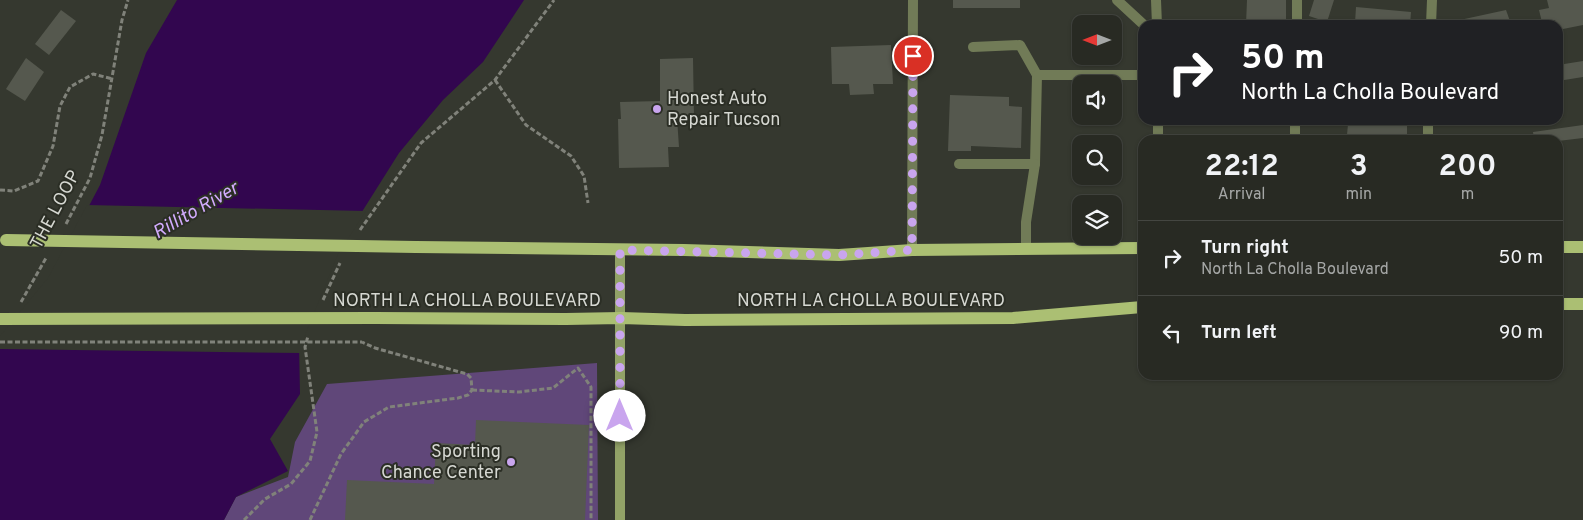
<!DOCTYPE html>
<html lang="en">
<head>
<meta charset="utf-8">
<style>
  body { margin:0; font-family:Overpass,sans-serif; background:#30322b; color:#f1f3f6; height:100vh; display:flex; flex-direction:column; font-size:19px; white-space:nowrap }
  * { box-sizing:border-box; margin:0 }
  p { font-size:16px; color:#a5a7a6 }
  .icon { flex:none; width:28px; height:28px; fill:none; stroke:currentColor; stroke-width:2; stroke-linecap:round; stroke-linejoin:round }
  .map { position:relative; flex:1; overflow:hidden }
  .details { position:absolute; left:1138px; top:135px; width:425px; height:245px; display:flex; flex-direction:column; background:#282a23; border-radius:15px; box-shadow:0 1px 4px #0004,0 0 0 1px #444641 }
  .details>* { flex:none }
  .guide { position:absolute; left:1138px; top:20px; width:425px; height:105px; border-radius:15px; box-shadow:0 1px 4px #0004,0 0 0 1px #444641; background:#202124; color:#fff; overflow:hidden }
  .needle { width:32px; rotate:270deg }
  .buttons { position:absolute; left:1072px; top:15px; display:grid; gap:10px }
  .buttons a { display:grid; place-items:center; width:50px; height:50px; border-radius:10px; background:#282a23; box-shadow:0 1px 4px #0004,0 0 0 1px #444641; font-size:25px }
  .pin { position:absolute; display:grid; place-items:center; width:42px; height:42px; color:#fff; margin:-21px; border:2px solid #fff; border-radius:50%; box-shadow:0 1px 5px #0007 }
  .me { position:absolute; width:55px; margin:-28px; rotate:0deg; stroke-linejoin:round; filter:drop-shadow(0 0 4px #0008) }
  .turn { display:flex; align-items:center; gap:18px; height:105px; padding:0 20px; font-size:22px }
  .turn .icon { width:65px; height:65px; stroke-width:2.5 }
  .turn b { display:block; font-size:35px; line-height:42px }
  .eta { display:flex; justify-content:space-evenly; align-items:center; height:85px; text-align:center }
  .eta b { font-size:30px; font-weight:700; line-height:35px }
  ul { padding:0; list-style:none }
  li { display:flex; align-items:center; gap:15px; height:75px; padding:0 20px; border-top:1px solid #444641 }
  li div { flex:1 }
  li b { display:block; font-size:19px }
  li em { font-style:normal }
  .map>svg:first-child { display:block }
  .green { fill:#604779 }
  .water { fill:#32064f }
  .pier { fill:#35382f }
  .building { fill:#55584e }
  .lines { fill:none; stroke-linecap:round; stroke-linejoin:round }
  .path { stroke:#80827a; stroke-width:3; stroke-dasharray:5 2.5; stroke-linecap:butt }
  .lane { stroke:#717b57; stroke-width:10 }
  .secondary { stroke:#92a267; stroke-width:10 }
  .primary { stroke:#abbf73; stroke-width:12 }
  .path-bridge { stroke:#80827a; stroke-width:3; stroke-dasharray:5 2.5; stroke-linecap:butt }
  .primary-bridge { stroke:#abbf73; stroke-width:12 }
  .route { stroke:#c9a5ee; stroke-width:9; stroke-dasharray:0 16.2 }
  .poi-dot { fill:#c9a5ee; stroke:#2b2e25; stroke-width:2 }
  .labels { text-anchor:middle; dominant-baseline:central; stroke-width:4; stroke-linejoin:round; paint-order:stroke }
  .poi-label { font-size:18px; fill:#d6d8d2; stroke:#2b2e25; text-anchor:start }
  .street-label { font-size:18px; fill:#d6d8d2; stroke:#2b2e25 }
  .water-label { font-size:19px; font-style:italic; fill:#d2abfd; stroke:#2b2e25 }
</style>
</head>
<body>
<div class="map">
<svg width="1583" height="520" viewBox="0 0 1583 520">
  <rect width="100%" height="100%" fill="#35382f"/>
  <path class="green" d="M597,363L598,520H224L236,497L288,477L295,442L327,384Z"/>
  <path class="water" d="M177,0H524L483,62L443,100L399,153L336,253L299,345L300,394L270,439L288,471L236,497L224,520H0V340L50,280L100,185L146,53Z"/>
  <path class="pier" d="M87,205L366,211L338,254L301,345V353L0,349V336L48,278Z"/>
  <g class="building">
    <rect x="953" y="0" width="67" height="8"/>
    <path d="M1247,0H1286V25H1246Z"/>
    <path d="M1314,0H1334L1327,22L1309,16Z"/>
    <path d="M1547,0H1583V25L1558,30L1555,20L1542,22L1539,10L1549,8Z"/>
    <path d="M1356,7L1411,12L1410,25L1355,23Z"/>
    <path d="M61,10L76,21L49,55L35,44Z"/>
    <path d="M1506,10L1511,24L1507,25H1446V23Z"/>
    <path d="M891,45L893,84H873L874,94L850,95L849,84H832L831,47Z"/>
    <path d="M26,58L44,72L25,101L6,89Z"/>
    <path d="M693,58L694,117L677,118L679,147H668L669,167L619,168L618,119H621L620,102L660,101V59Z"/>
    <path d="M1583,61V77L1558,81V65Z"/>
    <path d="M950,95L1009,97V106L1022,107L1021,148L971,146V151H948Z"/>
    <path d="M1348,124L1407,126V136L1347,135Z"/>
    <path d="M1583,125V138L1558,141V140H1534L1533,132Z"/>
    <path d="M1331,134L1344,136L1343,140H1330Z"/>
    <path d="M476,420L589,425L585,520H345L347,480L434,484L436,443L475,445Z"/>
  </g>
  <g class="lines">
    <g class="path">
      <path d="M495,80L526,125L571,156L584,176L588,203"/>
      <path d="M0,190L14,191L38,181L53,146L60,106L70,87L93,74L113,79"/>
      <path d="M66,224L90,178L102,135L122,20L128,0"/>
      <path d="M360,230L421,143L495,80L554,0"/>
      <path d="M323,300L340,263"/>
      <path d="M21,302L46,258"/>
      <path d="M472,390L519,392L553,388L578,368L591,387V520"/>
      <path d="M244,520L265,499L291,484L310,461L317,432L305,347L308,336"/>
      <path d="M310,520L341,454L364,422L389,407L458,398L468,395L472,390L471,378L467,374L375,348L362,342"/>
    </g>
    <g class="lane">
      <path d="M1117,0L1144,25"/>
      <path d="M1156,0L1157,25"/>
      <path d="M1297,25V0"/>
      <path d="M1431,25L1432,0"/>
      <path d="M973,47L1020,45L1037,75L1035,164L1026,222V249"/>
      <path d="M1037,75H1142"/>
      <path d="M1158,120V140"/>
      <path d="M1428,120V140"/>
      <path d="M1295,140V120"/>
      <path d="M959,164H1035"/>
      <path d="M912,250L913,0"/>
    </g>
    <path class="secondary" d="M620,250V520"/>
    <g class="primary">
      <path d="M416,247L684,250L839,255L912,250L1142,248"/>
      <path d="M1558,247H1583"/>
      <path d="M1558,304H1583"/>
      <path d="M375,318L566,319L621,318L685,320L1013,318L1142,307"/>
    </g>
    <path class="path-bridge" d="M0,342H362"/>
    <g class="primary-bridge">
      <path d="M6,240L416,247"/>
      <path d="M0,319L375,318"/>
    </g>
  </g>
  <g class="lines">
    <path class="route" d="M620,416V250L839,255L912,250L913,56"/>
  </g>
  <g class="poi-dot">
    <circle cx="657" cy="109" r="5"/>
    <circle cx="511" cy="462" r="5"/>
  </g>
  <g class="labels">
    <g class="poi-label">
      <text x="667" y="99">Honest Auto<tspan x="667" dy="21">Repair Tucson</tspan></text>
      <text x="501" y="452" text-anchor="end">Sporting<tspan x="501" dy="21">Chance Center</tspan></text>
    </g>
    <g class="street-label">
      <text transform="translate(56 210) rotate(-62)">THE LOOP</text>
      <text x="467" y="301">NORTH LA CHOLLA BOULEVARD</text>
      <text x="871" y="301">NORTH LA CHOLLA BOULEVARD</text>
    </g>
    <g class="water-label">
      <text transform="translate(196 211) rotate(-30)">Rillito River</text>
    </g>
  </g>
</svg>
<div class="buttons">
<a><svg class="needle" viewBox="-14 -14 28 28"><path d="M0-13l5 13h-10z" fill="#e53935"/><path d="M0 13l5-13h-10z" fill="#a5a7a6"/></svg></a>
<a><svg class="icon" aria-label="sound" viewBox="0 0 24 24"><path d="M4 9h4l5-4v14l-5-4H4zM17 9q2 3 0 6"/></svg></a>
<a><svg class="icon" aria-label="search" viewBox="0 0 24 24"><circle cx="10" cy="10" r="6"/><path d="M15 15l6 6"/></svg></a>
<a><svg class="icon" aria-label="layers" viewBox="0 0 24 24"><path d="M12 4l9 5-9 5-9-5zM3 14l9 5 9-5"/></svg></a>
</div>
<div class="pin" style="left:913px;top:56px;background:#d93025"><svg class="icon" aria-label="arrive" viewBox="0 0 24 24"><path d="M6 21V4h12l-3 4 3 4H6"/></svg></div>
<svg class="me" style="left:620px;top:416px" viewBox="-20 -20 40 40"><circle r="19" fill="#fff"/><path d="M0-13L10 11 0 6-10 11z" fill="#c9a5ee"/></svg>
<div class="guide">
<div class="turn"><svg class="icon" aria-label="right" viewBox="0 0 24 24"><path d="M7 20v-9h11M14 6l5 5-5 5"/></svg><div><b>50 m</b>North La Cholla Boulevard</div></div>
</div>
<section class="details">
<div class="eta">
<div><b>22:12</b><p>Arrival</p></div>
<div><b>3</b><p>min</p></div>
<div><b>200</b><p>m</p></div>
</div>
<ul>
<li><svg class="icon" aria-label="right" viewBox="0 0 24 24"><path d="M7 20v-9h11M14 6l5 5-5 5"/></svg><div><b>Turn right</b><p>North La Cholla Boulevard</p></div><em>50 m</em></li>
<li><svg class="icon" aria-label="left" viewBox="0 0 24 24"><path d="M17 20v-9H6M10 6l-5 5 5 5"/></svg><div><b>Turn left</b></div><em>90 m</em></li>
</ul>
</section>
</div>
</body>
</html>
